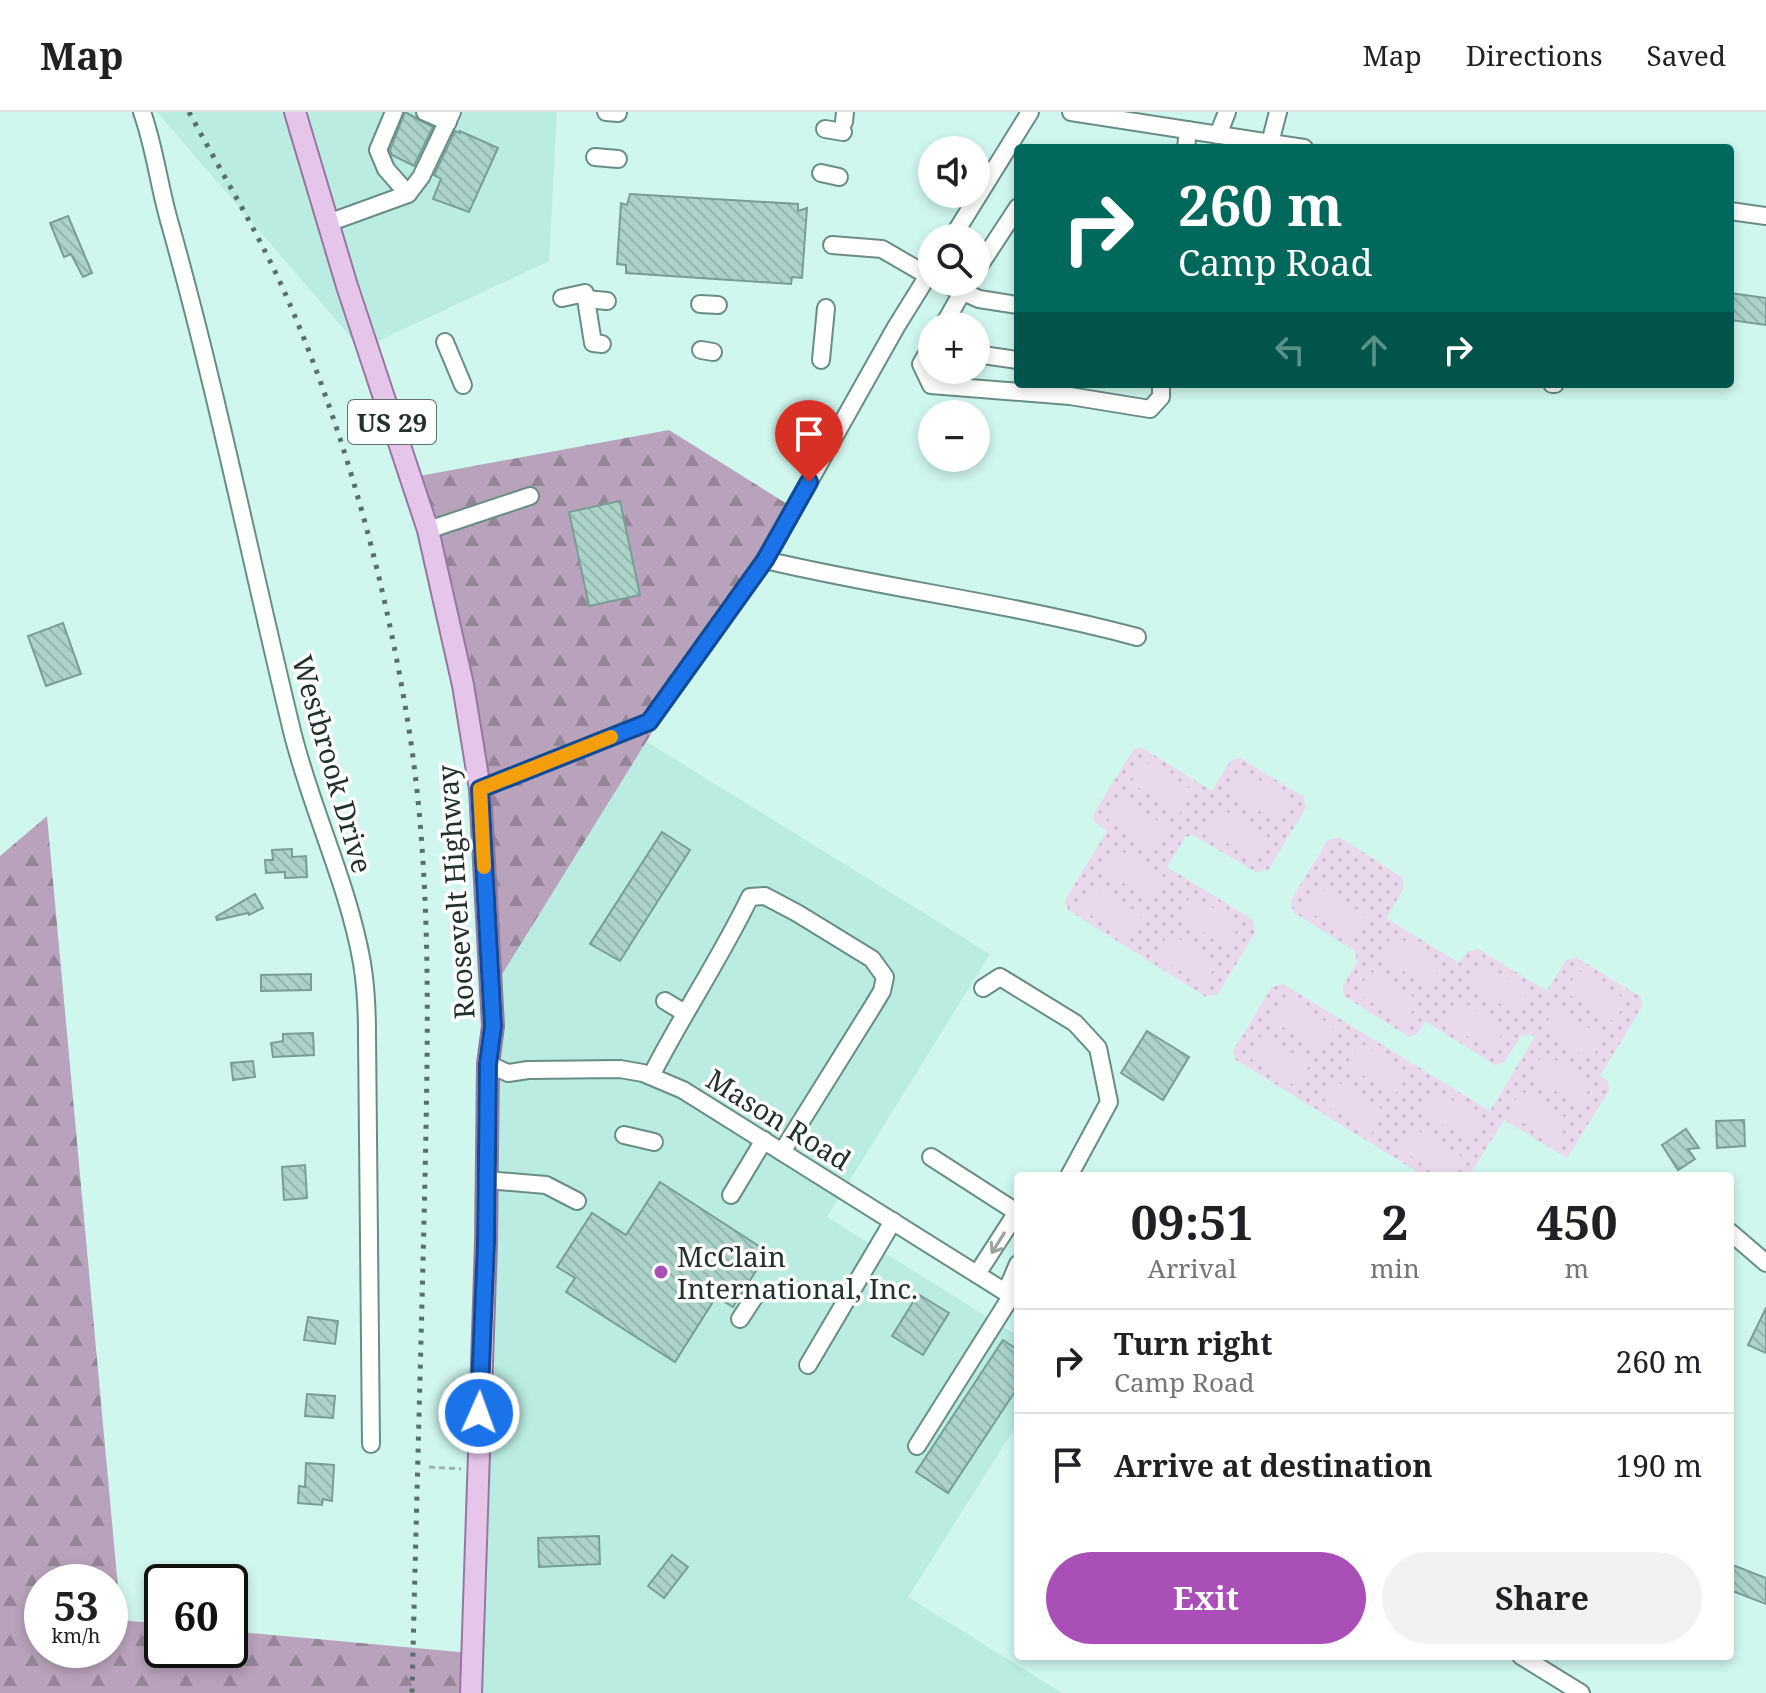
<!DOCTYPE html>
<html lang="en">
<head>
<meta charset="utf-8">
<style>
  body { margin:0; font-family:"Noto Serif",serif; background:#f2f2f2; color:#202124; height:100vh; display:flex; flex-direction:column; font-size:30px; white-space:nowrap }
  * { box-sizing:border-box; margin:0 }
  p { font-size:26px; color:#757577 }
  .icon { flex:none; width:44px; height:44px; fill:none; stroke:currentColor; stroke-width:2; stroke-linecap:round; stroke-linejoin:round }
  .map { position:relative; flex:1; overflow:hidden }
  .side { position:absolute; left:1014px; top:1060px; width:720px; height:488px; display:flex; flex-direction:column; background:#fff; border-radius:8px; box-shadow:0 4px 12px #0003 }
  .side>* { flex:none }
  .guide { position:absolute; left:1014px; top:32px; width:720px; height:244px; border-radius:8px; box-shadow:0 4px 12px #0003; background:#00695c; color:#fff; overflow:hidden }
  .buttons { position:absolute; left:918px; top:24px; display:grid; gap:16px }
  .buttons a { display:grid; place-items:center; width:72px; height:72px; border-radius:50%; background:#fff; box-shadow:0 4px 12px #0003; font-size:40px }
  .speed { position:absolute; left:24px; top:1452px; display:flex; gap:16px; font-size:40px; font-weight:700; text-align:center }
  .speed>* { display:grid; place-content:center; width:104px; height:104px; border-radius:50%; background:#fff; box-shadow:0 4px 12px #0003; line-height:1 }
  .speed small { font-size:20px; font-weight:400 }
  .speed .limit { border:4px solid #111; border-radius:12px; background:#fff; color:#111 }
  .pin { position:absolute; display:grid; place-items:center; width:68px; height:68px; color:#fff; margin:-82px -34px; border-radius:50% 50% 50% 0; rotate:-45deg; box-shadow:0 0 8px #0007 }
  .pin .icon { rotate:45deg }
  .me { position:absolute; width:88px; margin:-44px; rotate:2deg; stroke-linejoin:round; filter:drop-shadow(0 0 6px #0008) }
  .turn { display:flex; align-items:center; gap:28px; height:168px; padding:0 32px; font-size:36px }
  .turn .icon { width:104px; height:104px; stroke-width:2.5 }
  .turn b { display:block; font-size:56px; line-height:68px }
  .lanes { display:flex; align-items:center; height:76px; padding:0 32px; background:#0003; justify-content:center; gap:40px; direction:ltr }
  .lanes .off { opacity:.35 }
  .eta { display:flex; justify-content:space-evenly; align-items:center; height:136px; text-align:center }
  .eta b { font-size:48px; font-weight:700; line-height:56px }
  .primary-button { display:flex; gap:16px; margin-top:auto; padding:16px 32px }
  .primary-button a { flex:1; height:92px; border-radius:48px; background:#aa4eb8; color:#fff; font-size:32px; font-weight:700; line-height:92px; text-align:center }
  .primary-button a+a { background:#f2f2f2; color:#202124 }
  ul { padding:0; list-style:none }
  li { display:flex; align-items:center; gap:24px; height:104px; padding:0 32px; border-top:2px solid #e0e0e0 }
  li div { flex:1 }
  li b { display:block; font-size:30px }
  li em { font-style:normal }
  header { display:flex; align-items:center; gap:48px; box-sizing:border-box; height:112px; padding:0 40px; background:#fff; border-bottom:2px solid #e0e0e0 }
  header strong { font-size:38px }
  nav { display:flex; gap:44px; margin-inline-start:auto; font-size:28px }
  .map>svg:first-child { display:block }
  .built { fill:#baece1 }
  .green { fill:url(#green-dots) }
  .forest { fill:url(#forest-firs); fill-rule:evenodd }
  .pitch { fill:#ead9ed }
  .building { fill:url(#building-back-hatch); stroke:#789e95; stroke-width:2 }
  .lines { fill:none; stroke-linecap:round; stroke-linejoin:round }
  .minor-casing { stroke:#688d85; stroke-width:20 }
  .major-casing { stroke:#96789f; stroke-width:24 }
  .path { stroke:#95b5ad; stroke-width:3; stroke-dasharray:6 4; stroke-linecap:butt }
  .minor { stroke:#fff; stroke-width:16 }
  .major { stroke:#e6c5eb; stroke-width:20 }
  .rail { stroke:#58706b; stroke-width:5; stroke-dasharray:4 8; stroke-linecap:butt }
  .oneway { stroke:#9ba2a0 }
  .route-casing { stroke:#114b97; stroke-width:20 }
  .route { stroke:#1a73e8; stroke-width:14 }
  .slow { stroke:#f59e0b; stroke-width:14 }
  .poi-dot { fill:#aa4eb8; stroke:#fff; stroke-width:3 }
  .labels { text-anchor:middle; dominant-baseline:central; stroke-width:7; stroke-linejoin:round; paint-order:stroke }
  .shield { fill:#fff; stroke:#646f6c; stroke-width:2 }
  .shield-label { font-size:26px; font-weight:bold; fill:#21312d }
  .street-label { font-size:28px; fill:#21312d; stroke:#fff }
  .poi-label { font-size:28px; fill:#21312d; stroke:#fff; text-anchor:start }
</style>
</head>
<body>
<header>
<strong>Map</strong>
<nav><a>Map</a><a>Directions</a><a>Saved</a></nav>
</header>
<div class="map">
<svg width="1766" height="1581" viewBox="0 0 1766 1581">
  <defs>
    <pattern id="green-dots" width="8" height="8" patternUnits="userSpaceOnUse" patternTransform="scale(2)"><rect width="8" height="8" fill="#ead9ed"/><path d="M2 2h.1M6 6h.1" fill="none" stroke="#c8bbcc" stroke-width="1.8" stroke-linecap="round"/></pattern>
    <pattern id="forest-firs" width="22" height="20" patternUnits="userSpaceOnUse" patternTransform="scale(2)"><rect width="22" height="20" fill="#b9a3bc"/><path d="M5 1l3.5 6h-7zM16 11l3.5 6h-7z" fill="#968599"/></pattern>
    <pattern id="building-back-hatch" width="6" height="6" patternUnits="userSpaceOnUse" patternTransform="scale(2)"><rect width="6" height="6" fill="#abd3ca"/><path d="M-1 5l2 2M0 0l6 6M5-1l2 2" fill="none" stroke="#93b6ae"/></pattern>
  </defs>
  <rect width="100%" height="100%" fill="#cff7ee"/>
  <g class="built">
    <path d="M157,0H557L549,149L361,237Z"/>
    <path d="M647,630L990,842L827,1105L1018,1224V1311L908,1485L1062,1581H468L483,893Z"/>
  </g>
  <g class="green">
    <path d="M1141,635L1212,679L1231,648L1240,646L1304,685L1306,696L1268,758L1256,760L1193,723L1185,725L1167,755L1253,808L1255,821L1218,882L1206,885L1068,798L1065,788L1107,719L1094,710V701L1133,638Z"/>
    <path d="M1339,725L1402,765L1404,776L1386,806L1459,851L1467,840L1478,837L1547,879L1566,848L1577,846L1641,885L1642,895L1600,964L1608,969L1609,979L1567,1046L1504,1008L1469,1064H1424L1236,948L1233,939L1272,875L1283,872L1490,999L1535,925L1531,922L1520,925L1504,951L1495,953L1425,909L1417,922L1409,925L1344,884L1343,874L1357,850L1355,839L1293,800L1291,788L1328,728Z"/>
  </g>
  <g class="forest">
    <path d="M669,318L792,395L483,893L474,657L417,409L403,367Z"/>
    <path d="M47,704L121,1508L162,1512V1538H230V1519L470,1541L468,1581H0V744ZM42,1470H110V1538H42Z"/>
  </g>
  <g class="pitch">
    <path d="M1145,649L1193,678L1180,701L1131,671Z"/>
    <path d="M1243,658L1292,688L1278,710L1229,681Z"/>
    <path d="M1121,687L1170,716L1156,739L1108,709Z"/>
    <path d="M1220,696L1268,725L1255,748L1206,718Z"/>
    <path d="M1116,736L1165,766L1152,788L1103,759Z"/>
    <path d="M1093,774L1142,803L1128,825L1079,796Z"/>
    <path d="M1318,775L1367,804L1353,827L1305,797Z"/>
    <path d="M1191,783L1240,812L1226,835L1178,805Z"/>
    <path d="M1169,821L1218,850L1204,873L1155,843Z"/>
    <path d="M1393,822L1442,852L1429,874L1380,845Z"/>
    <path d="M1480,849L1529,879L1515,901L1467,871Z"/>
    <path d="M1578,858L1627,888L1614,910L1565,880Z"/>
    <path d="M1370,859L1419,888L1405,911L1357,881Z"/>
    <path d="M1285,885L1334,915L1320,937L1272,908Z"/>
    <path d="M1457,887L1506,916L1492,939L1443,909Z"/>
    <path d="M1555,896L1604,925L1591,948L1542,918Z"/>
    <path d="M1262,923L1310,952L1297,975L1248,945Z"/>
    <path d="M1360,931L1408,961L1395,983L1346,953Z"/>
    <path d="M1544,941L1593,971L1579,993L1530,964Z"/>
    <path d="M1336,969L1385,999L1372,1021L1323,992Z"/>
    <path d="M1435,978L1484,1007L1470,1029L1422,1000Z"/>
    <path d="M1521,979L1570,1008L1556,1031L1508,1001Z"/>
    <path d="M1412,1015L1461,1044L1449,1064H1443L1399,1037Z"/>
  </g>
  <g class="building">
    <path d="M405,0L433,15L414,54L392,43L390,38Z"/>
    <path d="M455,19L460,21V19L498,36L469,100L433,87L441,67L434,63Z"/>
    <path d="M630,82L798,92V99L807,96L802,166L792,165L791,172L626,161V153L617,152L621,91L627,93Z"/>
    <path d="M68,104L92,161L83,165L71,142L64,145L50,111Z"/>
    <path d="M1730,181L1766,186V213L1730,208Z"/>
    <path d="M620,389L640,483L589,494L569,400Z"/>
    <path d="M63,511L81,562L46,574L28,524Z"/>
    <path d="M662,720L690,738L620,849L590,832Z"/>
    <path d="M292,737V745L306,744L307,765L285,766V760L266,761L265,748H273L272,738Z"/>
    <path d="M255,782L263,796L249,803L248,801L217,808L216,805Z"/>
    <path d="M311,862V878L261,879V863Z"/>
    <path d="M1147,919L1189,945L1163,988L1121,961Z"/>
    <path d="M313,921L314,943L273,945L271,931L283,929V922Z"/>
    <path d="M253,949L255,965L233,968L231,951Z"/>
    <path d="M1744,1008L1745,1034L1717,1036L1716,1009Z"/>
    <path d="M1686,1017L1699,1036L1688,1037L1695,1047L1678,1058L1662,1033Z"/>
    <path d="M305,1053L307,1086L284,1088L282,1055Z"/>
    <path d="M660,1070L768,1140L733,1195L716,1185L675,1250L566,1180L575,1166L557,1155L592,1101L626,1123Z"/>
    <path d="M918,1182L949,1201L923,1243L892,1224Z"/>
    <path d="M1766,1196V1241L1748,1233Z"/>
    <path d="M308,1205L338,1209L335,1232L304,1228Z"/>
    <path d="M1003,1228L1018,1238V1275L948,1381L916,1360Z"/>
    <path d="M307,1282L335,1284L333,1306L305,1304Z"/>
    <path d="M306,1351L334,1353L332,1389L323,1387L322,1393L298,1391L299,1374L305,1375Z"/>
    <path d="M599,1424L600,1452L539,1455L538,1426Z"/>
    <path d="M672,1443L688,1455L664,1486L648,1474Z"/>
    <path d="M1730,1452L1766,1466V1492L1730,1478Z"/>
  </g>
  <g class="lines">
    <defs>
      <g id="minor">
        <path d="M142,0C155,36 159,75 170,112C217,279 251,450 292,619C311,697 348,771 362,851C366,875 367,899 367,923L371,1332"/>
        <path d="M394,0L378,38L386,57L408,82"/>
        <path d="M425,0L448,10"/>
        <path d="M606,0L618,1"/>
        <path d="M1071,0L1304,36"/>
        <path d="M844,10L845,0"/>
        <path d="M825,17L843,20"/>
        <path d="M1218,23L1227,0"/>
        <path d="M1270,31L1278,0"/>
        <path d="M1186,36L1188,18"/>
        <path d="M595,45L618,47"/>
        <path d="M821,61L839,65"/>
        <path d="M1730,99L1766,104"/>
        <path d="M328,111L408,82L421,65L452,0"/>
        <path d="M952,126L1030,0"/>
        <path d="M832,133L882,137L932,166"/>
        <path d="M976,159L1018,95"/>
        <path d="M941,170L979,187L1018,193"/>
        <path d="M562,186L585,181L593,231L602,232"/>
        <path d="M586,187L607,189"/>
        <path d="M700,192L718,193"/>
        <path d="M943,214L968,170"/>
        <path d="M445,230L463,273"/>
        <path d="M932,233L921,252L931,273L1070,284L1150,297L1161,285V272"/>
        <path d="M701,238L713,240"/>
        <path d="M976,242L1018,248"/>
        <path d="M821,248L826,196"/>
        <path d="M1552,272H1555"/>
        <path d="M428,418L530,384"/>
        <path d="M765,448C888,477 1015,492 1137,525"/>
        <path d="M480,677L649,610L765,448L896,215L932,157"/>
        <path d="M983,876L1000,865L1075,911L1098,936L1109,990L1069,1064"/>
        <path d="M665,889L685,901"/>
        <path d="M488,952L508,961L528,958L620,957L643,961L683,978L1018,1188"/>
        <path d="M651,964C682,903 720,847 750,785L765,784L797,801L872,847L885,865L882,879L873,894L782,1040"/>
        <path d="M624,1023L654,1030"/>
        <path d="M931,1045L1018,1101"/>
        <path d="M486,1068L546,1073L577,1089"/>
        <path d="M731,1083L764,1028"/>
        <path d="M1730,1120L1766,1151"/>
        <path d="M977,1162L1017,1100"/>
        <path d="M1006,1180L1018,1152"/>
        <path d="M740,1207L757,1181"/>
        <path d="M808,1253L893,1109"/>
        <path d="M917,1334L1012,1183"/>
        <path d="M1521,1544L1581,1581"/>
      </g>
      <path id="major" d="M295,0L347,174L428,418L463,573L480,677L493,914L488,952L486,1131L471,1581"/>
    </defs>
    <use href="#minor" class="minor-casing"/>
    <use href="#major" class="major-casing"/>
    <path class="path" d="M429,1355L461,1357"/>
    <use href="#minor" class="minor"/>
    <use href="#major" class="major"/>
    <path class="rail" d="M189,0C223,64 263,128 291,195C347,327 385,469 408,611C432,761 428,915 425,1067C421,1238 416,1410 412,1581"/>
  </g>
  <defs><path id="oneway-shaft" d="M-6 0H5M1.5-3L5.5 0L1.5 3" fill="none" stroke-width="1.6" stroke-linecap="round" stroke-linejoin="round" transform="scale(2)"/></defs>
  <use class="oneway" href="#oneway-shaft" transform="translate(998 1131) rotate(122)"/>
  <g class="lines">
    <defs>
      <path id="route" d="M479,1301L486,1131L488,952L493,914L480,677L649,610L765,448L809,370"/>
    </defs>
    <use href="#route" class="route-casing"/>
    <use href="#route" class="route"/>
    <path class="slow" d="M484,755L480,677L611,625"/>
  </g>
  <circle class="poi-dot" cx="661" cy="1160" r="8"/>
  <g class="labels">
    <rect class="shield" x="348" y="288" width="88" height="44" rx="6"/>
    <g class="shield-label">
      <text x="392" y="310">US 29</text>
    </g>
    <g class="street-label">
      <text transform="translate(333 652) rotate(74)">Westbrook Drive</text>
      <text transform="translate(455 780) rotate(-94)">Roosevelt Highway</text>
      <text transform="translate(779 1007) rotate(32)">Mason Road</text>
    </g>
    <g class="poi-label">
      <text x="677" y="1144">McClain<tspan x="677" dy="32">International, Inc.</tspan></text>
    </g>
  </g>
</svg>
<div class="buttons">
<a><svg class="icon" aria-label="sound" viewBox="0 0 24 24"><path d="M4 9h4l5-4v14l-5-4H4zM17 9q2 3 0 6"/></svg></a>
<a><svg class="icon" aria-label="search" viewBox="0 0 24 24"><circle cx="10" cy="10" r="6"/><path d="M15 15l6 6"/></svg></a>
<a>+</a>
<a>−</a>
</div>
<div class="speed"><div>53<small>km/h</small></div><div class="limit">60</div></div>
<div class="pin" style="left:809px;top:370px;background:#d93025"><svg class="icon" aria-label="arrive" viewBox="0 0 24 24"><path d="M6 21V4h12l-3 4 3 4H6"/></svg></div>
<svg class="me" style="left:479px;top:1301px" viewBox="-20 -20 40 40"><circle r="17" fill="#1a73e8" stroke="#fff" stroke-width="3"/><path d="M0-11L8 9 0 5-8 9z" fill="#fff"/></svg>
<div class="guide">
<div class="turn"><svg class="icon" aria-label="right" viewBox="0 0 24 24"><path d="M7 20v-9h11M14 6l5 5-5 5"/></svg><div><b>260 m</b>Camp Road</div></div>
<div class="lanes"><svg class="icon off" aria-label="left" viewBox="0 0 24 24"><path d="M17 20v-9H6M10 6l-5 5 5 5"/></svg><svg class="icon off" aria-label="ahead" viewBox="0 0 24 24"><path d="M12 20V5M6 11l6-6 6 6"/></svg><svg class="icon" aria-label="right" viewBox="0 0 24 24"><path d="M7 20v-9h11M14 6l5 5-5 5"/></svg></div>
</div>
<section class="side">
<div class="eta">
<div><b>09:51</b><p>Arrival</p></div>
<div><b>2</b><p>min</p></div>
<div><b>450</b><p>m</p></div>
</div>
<ul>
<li><svg class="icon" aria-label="right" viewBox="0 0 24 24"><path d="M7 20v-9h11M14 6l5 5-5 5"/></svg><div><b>Turn right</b><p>Camp Road</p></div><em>260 m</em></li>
<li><svg class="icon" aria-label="arrive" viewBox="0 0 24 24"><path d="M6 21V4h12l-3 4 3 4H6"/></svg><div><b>Arrive at destination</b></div><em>190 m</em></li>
</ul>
<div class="primary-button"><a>Exit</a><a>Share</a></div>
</section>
</div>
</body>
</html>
